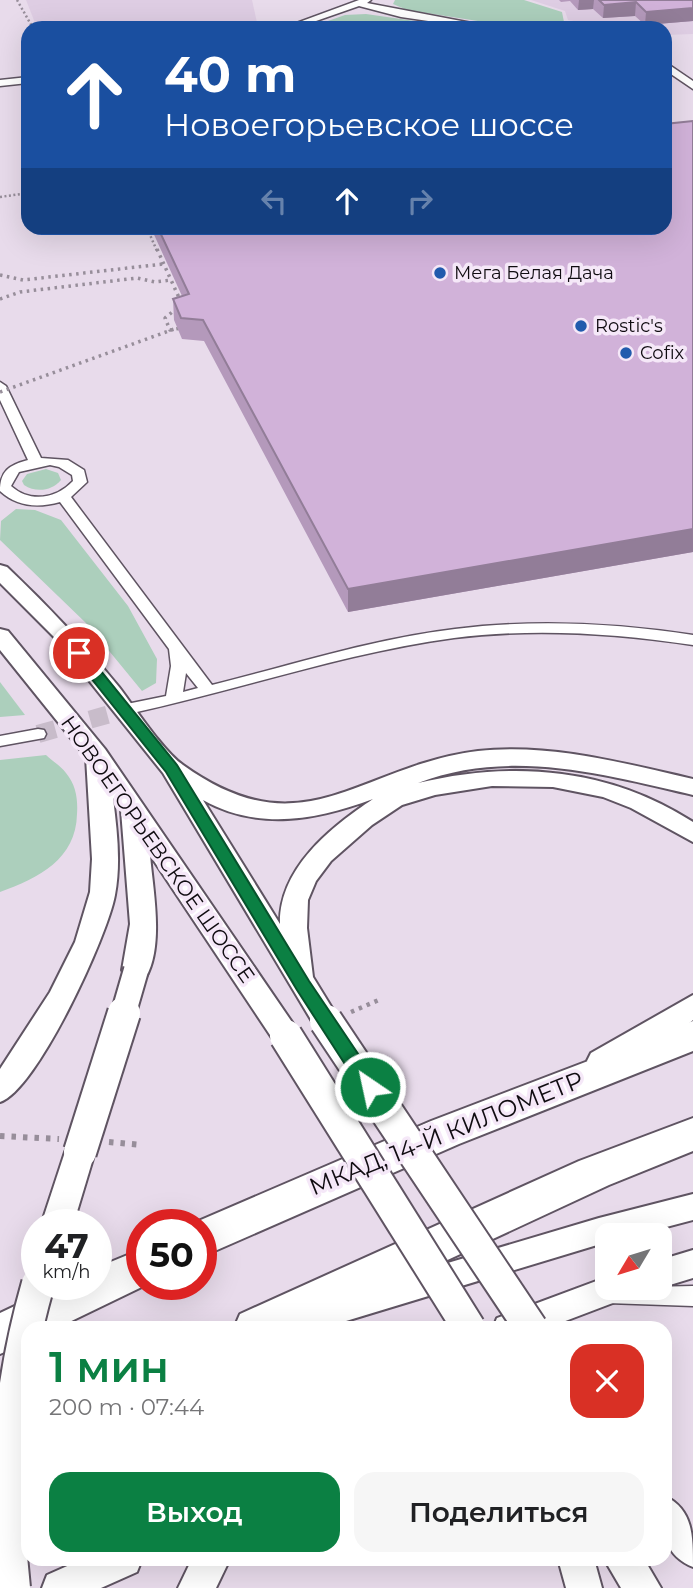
<!DOCTYPE html>
<html lang="ru">
<head>
<meta charset="utf-8">
<style>
  body { margin:0; font-family:Montserrat,sans-serif; background:#f6f6f6; color:#202124; height:100vh; display:flex; flex-direction:column; font-size:26px; white-space:nowrap }
  * { box-sizing:border-box; margin:0 }
  p { font-size:23px; color:#757577 }
  .icon { flex:none; width:38px; height:38px; fill:none; stroke:currentColor; stroke-width:2; stroke-linecap:round; stroke-linejoin:round }
  .map { position:relative; flex:1; overflow:hidden }
  .panel { position:absolute; left:21px; top:1321px; width:651px; height:245px; display:flex; flex-direction:column; background:#fff; border-radius:21px; box-shadow:0 7px 28px #0002 }
  .panel>* { flex:none }
  .hud { position:absolute; left:21px; top:21px; width:651px; height:214px; border-radius:21px; box-shadow:0 7px 28px #0002; background:#1a4fa0; color:#fff; overflow:hidden }
  .needle { width:46px; rotate:232deg }
  .tools { position:absolute; left:595px; top:1223px; display:grid; gap:14px }
  .tools a { display:grid; place-items:center; width:77px; height:77px; border-radius:14px; background:#fff; box-shadow:0 7px 28px #0002; font-size:35px }
  .speed { position:absolute; left:21px; top:1209px; display:flex; gap:14px; font-size:35px; font-weight:700; text-align:center }
  .speed>* { display:grid; place-content:center; width:91px; height:91px; border-radius:50%; background:#fff; box-shadow:0 7px 28px #0002; line-height:1 }
  .speed small { font-size:18px; font-weight:400 }
  .speed .limit { border:10px solid #d22; background:#fff; color:#111 }
  .pin { position:absolute; display:grid; place-items:center; width:60px; height:60px; color:#fff; margin:-30px; border:4px solid #fff; border-radius:50%; box-shadow:0 2px 7px #0007 }
  .me { position:absolute; width:77px; margin:-38px; rotate:326deg; stroke-linejoin:round; filter:drop-shadow(0 0 5px #0008) }
  .turn { display:flex; align-items:center; gap:24px; height:147px; padding:0 28px; font-size:32px }
  .turn .icon { width:91px; height:91px; stroke-width:2.5 }
  .turn b { display:block; font-size:49px; line-height:60px }
  .lanes { display:flex; align-items:center; height:66px; padding:0 28px; background:#0003; justify-content:center; gap:35px; direction:ltr }
  .lanes .off { opacity:.35 }
  .round { display:grid; place-items:center; flex:none; width:74px; height:74px; border-radius:21px; background:#f6f6f6 }
  .overview { display:flex; align-items:center; justify-content:space-between; height:119px; padding:0 28px }
  h1 { font-size:42px; font-weight:600; line-height:52px; color:#0b8043 }
  .button { display:flex; gap:14px; margin-top:auto; padding:14px 28px }
  .button a { flex:1; height:80px; border-radius:21px; background:#0b8043; color:#fff; font-size:28px; font-weight:600; line-height:80px; text-align:center }
  .button a+a { background:#f6f6f6; color:#202124 }
  .map>svg:first-child { display:block }
  .built { fill:#decde3 }
  .green { fill:#accfbc }
  .lines { fill:none; stroke-linecap:round; stroke-linejoin:round }
  .street-tunnel { stroke:#c8bcca; stroke-width:18; stroke-dasharray:18 9; stroke-linecap:butt }
  .street-casing { stroke:#5f5462; stroke-width:3 }
  .secondary-casing { stroke:#5f5462; stroke-width:4 }
  .highway-casing { stroke:#5f5462; stroke-width:4 }
  .path-far3 { stroke:#978e9a; stroke-width:2.5; stroke-dasharray:2 2.5; stroke-linecap:butt }
  .path-far2 { stroke:#978e9a; stroke-width:3.5; stroke-dasharray:2.5 4.5; stroke-linecap:butt }
  .path-far1 { stroke:#978e9a; stroke-width:4.5; stroke-dasharray:3.5 5; stroke-linecap:butt }
  .path { stroke:#978e9a; stroke-width:6; stroke-dasharray:4.5 7; stroke-linecap:butt }
  .street { fill:#fff; fill-rule:evenodd }
  .secondary { fill:#fff; fill-rule:evenodd }
  .highway { fill:#fff; fill-rule:evenodd }
  .secondary-bridge-far1-casing { stroke:#5f5462; stroke-width:28; stroke-linecap:butt }
  .secondary-bridge-casing { stroke:#5f5462; stroke-width:36; stroke-linecap:butt }
  .path-bridge { stroke:#978e9a; stroke-width:3.5; stroke-dasharray:2.5 4.5; stroke-linecap:butt }
  .secondary-bridge-far1 { stroke:#fff; stroke-width:24 }
  .secondary-bridge { stroke:#fff; stroke-width:32 }
  .wall { fill:#b499bb }
  .shaded-wall { fill:#927d98 }
  .building { fill:#d1b2d9; stroke:#927d98; stroke-width:2 }
  .route { fill:#0b8043; stroke:#07532c; stroke-width:2 }
  .poi-dot { fill:#215bad; stroke:#f5e8f8; stroke-width:2.5 }
  .labels { text-anchor:middle; dominant-baseline:central; stroke-width:7; stroke-linejoin:round; paint-order:stroke }
  .far-poi-label { font-size:18px; fill:#100c11; stroke:#f5e8f8; text-anchor:start }
  .street-label { font-size:21px; fill:#100c11; stroke:#f5e8f8 }
  .near-street-label { font-size:24px; fill:#100c11; stroke:#f5e8f8 }
</style>
</head>
<body>
<div class="map">
<svg width="693" height="1588" viewBox="0 0 693 1588">
  <rect width="100%" height="100%" fill="#e8dbeb"/>
  <g class="built">
    <path d="M26,0H252L258,27L37,28Z"/>
    <path d="M531,0H693V34L665,35V28H612L568,20L565,11Z"/>
  </g>
  <g class="green">
    <path d="M395,0H524L562,12L564,22L601,28H522L407,10L393,4Z"/>
    <path d="M366,14L422,22L439,28H308L345,15Z"/>
    <path d="M46,469L58,473L61,480C52,491 36,493 24,485L22,481L27,474Z"/>
    <path d="M16,509L35,510L61,520L128,606L157,659L156,683L142,691L87,624L0,540L1,521Z"/>
    <path d="M0,682L25,715L0,717Z"/>
    <path d="M46,755C52,761 61,766 66,773C76,785 78,799 77,814C76,859 39,878 0,892V760Z"/>
  </g>
  <g class="lines">
    <path class="street-tunnel" d="M38,734L128,709"/>
    <defs>
      <g id="street">
        <path d="M359,0H371L367,3L498,28H476L401,17L359,6L296,28H283Z"/>
        <path d="M665,62L693,81V89L665,70Z"/>
        <path d="M28,77V83L0,86V80Z"/>
        <path d="M0,382L6,386L41,458L68,460L84,470L87,482L71,497L212,685C292,665 372,639 455,629C535,619 614,623 693,635V645C613,633 534,628 454,638C343,653 236,691 128,714L122,713L120,709L122,705L166,696L171,666L169,649L60,502C38,508 17,507 0,491C0,471 9,465 28,460L0,400ZM50,465L59,467L72,475L73,481C56,499 30,503 11,486L19,472ZM186,673L198,688L183,692Z"/>
        <path d="M38,729L44,730L46,734L44,738L0,746V736Z"/>
        <path d="M607,1283V1288L693,1286V1306L607,1303L599,1300L595,1293L599,1286Z"/>
      </g>
      <g id="secondary">
        <path d="M0,565L7,567C47,605 84,644 119,687C135,708 163,751 183,765C304,852 358,766 478,751C550,743 623,763 693,779V795C602,774 509,748 418,783C513,760 610,768 693,822V842L631,808L603,797L553,787L492,786L435,795L402,805L372,825L331,861L316,881L308,900L307,928L313,977L340,1021L336,1028L326,1032L316,1028L163,773L55,638L0,583ZM373,799C331,827 279,868 280,924L203,800C258,831 317,820 373,799Z"/>
        <path d="M0,629L8,631L105,749L296,1028L300,1036L296,1044L286,1047L276,1044L150,855C153,890 164,945 146,977L136,980L126,977L122,970L130,924L121,810L113,798C117,830 121,863 115,895C108,935 37,1090 0,1102V1069L50,992L75,942L90,892L92,859L86,757L0,650Z"/>
        <path d="M693,995V1020L687,1025L611,1069L601,1072L591,1069L587,1061L591,1053Z"/>
        <path d="M80,1140L91,1143L95,1152L73,1225H41L65,1152L69,1143Z"/>
        <path d="M693,1194V1220L632,1236H607V1242L323,1328H260L264,1318L276,1314L599,1218Z"/>
        <path d="M693,1250V1278L660,1288V1260Z"/>
        <path d="M607,1277V1288H631L626,1298L547,1328H493L497,1318Z"/>
        <path d="M665,1496C693,1510 693,1535 693,1567C659,1553 665,1527 665,1496Z"/>
        <path d="M83,1559H142L137,1572L101,1588H42L47,1575Z"/>
        <path d="M192,1559H230L216,1588H178Z"/>
        <path d="M558,1559H594L602,1588H566Z"/>
        <path d="M604,1559H644L661,1588H621Z"/>
      </g>
      <g id="highway">
        <path d="M693,1021V1051L459,1144L201,1257V1225H189L431,1121Z"/>
        <path d="M693,1118V1151L609,1185L301,1328H234L240,1314L579,1161Z"/>
        <path d="M142,1249V1284H148L57,1328H28V1342L0,1354V1313L61,1284H96V1268Z"/>
      </g>
    </defs>
    <use href="#street" class="street-casing"/>
    <use href="#secondary" class="secondary-casing"/>
    <use href="#highway" class="highway-casing"/>
    <g class="path-far3">
      <path d="M17,0L33,28"/>
      <path d="M0,197L28,193"/>
      <path d="M147,228L157,251"/>
    </g>
    <g class="path-far2">
      <path d="M157,249L171,280"/>
      <path d="M0,275L23,280L163,264"/>
      <path d="M0,299L20,292L137,278L155,282L171,280L181,302"/>
      <path d="M177,308L165,318L170,330L181,328"/>
    </g>
    <path class="path-far1" d="M351,1012L381,999"/>
    <g class="path">
      <path d="M0,1136L59,1139"/>
      <path d="M109,1142L143,1145"/>
    </g>
    <use href="#street" class="street"/>
    <use href="#secondary" class="secondary"/>
    <use href="#highway" class="highway"/>
    <defs>
      <path id="secondary-bridge-far1" d="M123,1015L136,970"/>
      <g id="secondary-bridge">
        <path d="M326,1021L531,1328"/>
        <path d="M286,1036L469,1328"/>
        <path d="M80,1152L124,1013"/>
        <path d="M14,1588C2,1480 8,1389 38,1284"/>
      </g>
    </defs>
    <use href="#secondary-bridge-far1" class="secondary-bridge-far1-casing"/>
    <use href="#secondary-bridge" class="secondary-bridge-casing"/>
    <path class="path-bridge" d="M0,392L177,328"/>
    <use href="#secondary-bridge-far1" class="secondary-bridge-far1"/>
    <use href="#secondary-bridge" class="secondary-bridge"/>
  </g>
  <g class="wall">
    <path d="M559,0H693V21L645,25L635,16L603,18L593,9L578,10L570,1L561,2Z"/>
    <path d="M693,121V552L348,612L204,341L182,339L174,320L173,299L182,296L151,228H665Z"/>
  </g>
  <g class="shaded-wall">
    <path d="M579,0H594L593,9L578,10Z"/>
    <path d="M636,2L635,16L603,18L604,5Z"/>
    <path d="M693,8V21L645,25L646,12Z"/>
    <path d="M693,529V552L348,612V589Z"/>
  </g>
  <g class="building">
    <path d="M599,0H693V8L646,12L636,2L604,5Z"/>
    <path d="M693,121V529L348,589L203,320L181,318L173,299L189,294L158,228H665V124Z"/>
  </g>
  <path class="route" d="M79,648L84,650L177,765L309,981L377,1082L379,1087L377,1092H363L297,990L166,772L71,653Z"/>
  <g class="poi-dot">
    <circle cx="440" cy="273" r="7"/>
    <circle cx="581" cy="326" r="7"/>
    <circle cx="626" cy="353" r="7"/>
  </g>
  <g class="labels">
    <g class="far-poi-label">
      <text x="454" y="273">Мега Белая Дача</text>
      <text x="595" y="326">Rostic's</text>
      <text x="640" y="353">Cofix</text>
    </g>
    <g class="street-label">
      <text transform="translate(158 849) rotate(55)">НОВОЕГОРЬЕВСКОЕ ШОССЕ</text>
    </g>
    <g class="near-street-label">
      <text transform="translate(446 1133) rotate(-22)">МКАД, 14-Й КИЛОМЕТР</text>
    </g>
  </g>
</svg>
<div class="tools">
<a><svg class="needle" viewBox="-14 -14 28 28"><path d="M0-13l5 13h-10z" fill="#e53935"/><path d="M0 13l5-13h-10z" fill="#757577"/></svg></a>
</div>
<div class="speed"><div>47<small>km/h</small></div><div class="limit">50</div></div>
<div class="pin" style="left:79px;top:653px;background:#d93025"><svg class="icon" aria-label="arrive" viewBox="0 0 24 24"><path d="M6 21V4h12l-3 4 3 4H6"/></svg></div>
<svg class="me" style="left:370px;top:1087px" viewBox="-20 -20 40 40"><circle r="17" fill="#0b8043" stroke="#fff" stroke-width="3"/><path d="M0-11L8 9 0 5-8 9z" fill="#fff"/></svg>
<div class="hud">
<div class="turn"><svg class="icon" aria-label="ahead" viewBox="0 0 24 24"><path d="M12 20V5M6 11l6-6 6 6"/></svg><div><b>40 m</b>Новоегорьевское шоссе</div></div>
<div class="lanes"><svg class="icon off" aria-label="left" viewBox="0 0 24 24"><path d="M17 20v-9H6M10 6l-5 5 5 5"/></svg><svg class="icon" aria-label="ahead" viewBox="0 0 24 24"><path d="M12 20V5M6 11l6-6 6 6"/></svg><svg class="icon off" aria-label="right" viewBox="0 0 24 24"><path d="M7 20v-9h11M14 6l5 5-5 5"/></svg></div>
</div>
<section class="panel">
<div class="overview"><div><h1>1 мин</h1><p>200 m · 07:44</p></div><a class="round" style="background:#d93025;color:#fff"><svg class="icon" aria-label="close" viewBox="0 0 24 24"><path d="M6 6l12 12M18 6L6 18"/></svg></a></div>
<div class="button"><a>Выход</a><a>Поделиться</a></div>
</section>
</div>
</body>
</html>
